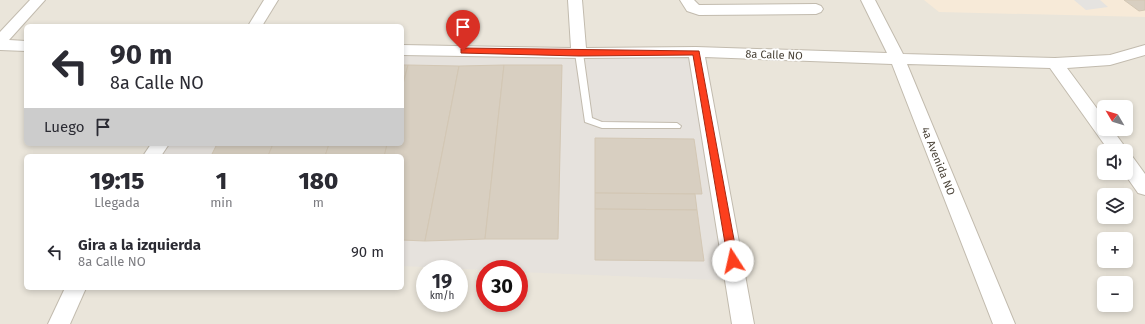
<!DOCTYPE html>
<html lang="es">
<head>
<meta charset="utf-8">
<style>
  body { margin:0; font-family:"Fira Sans",sans-serif; background:#f7f7f7; color:#2b2b33; height:100vh; display:flex; flex-direction:column; font-size:15px; white-space:nowrap }
  * { box-sizing:border-box; margin:0 }
  p { font-size:13px; color:#7c7c81 }
  .icon { flex:none; width:22px; height:22px; fill:none; stroke:currentColor; stroke-width:2; stroke-linecap:round; stroke-linejoin:round }
  .map { position:relative; flex:1; overflow:hidden }
  .details { position:absolute; left:24px; top:154px; width:380px; height:136px; display:flex; flex-direction:column; background:#fff; border-radius:6px; box-shadow:0 2px 6px #0003 }
  .details>* { flex:none }
  .guide { position:absolute; left:24px; top:24px; width:380px; height:122px; border-radius:6px; box-shadow:0 2px 6px #0003; background:#fff; color:#2b2b33; overflow:hidden }
  .needle { width:26px; rotate:308deg }
  .controls { position:absolute; left:1097px; top:100px; display:grid; gap:8px }
  .controls a { display:grid; place-items:center; width:36px; height:36px; border-radius:6px; background:#fff; box-shadow:0 2px 6px #0003; font-size:20px }
  .speed { position:absolute; left:416px; top:260px; display:flex; gap:8px; font-size:20px; font-weight:700; text-align:center }
  .speed>* { display:grid; place-content:center; width:52px; height:52px; border-radius:50%; background:#fff; box-shadow:0 2px 6px #0003; line-height:1 }
  .speed small { font-size:10px; font-weight:400 }
  .speed .limit { border:6px solid #d22; background:#fff; color:#111 }
  .pin { position:absolute; display:grid; place-items:center; width:34px; height:34px; color:#fff; margin:-41px -17px; border-radius:50% 50% 50% 0; rotate:-45deg; box-shadow:0 0 4px #0007 }
  .pin .icon { rotate:45deg }
  .me { position:absolute; width:44px; margin:-22px; rotate:350deg; stroke-linejoin:round; filter:drop-shadow(0 0 3px #0008) }
  .turn { display:flex; align-items:center; gap:14px; height:84px; padding:0 20px; font-size:18px }
  .turn .icon { width:52px; height:52px; stroke-width:2.5 }
  .turn b { display:block; font-size:28px; line-height:34px }
  .then { display:flex; align-items:center; height:38px; padding:0 20px; background:#0003; gap:8px; font-size:15px }
  .eta { display:flex; justify-content:space-evenly; align-items:center; height:68px; text-align:center }
  .eta b { font-size:24px; font-weight:800; line-height:28px }
  ul { padding:0; list-style:none }
  li { display:flex; align-items:center; gap:12px; height:60px; padding:0 20px }
  li div { flex:1 }
  li b { display:block; font-size:15px }
  li em { font-style:normal }
  .map>svg:first-child { display:block }
  .residential { fill:#eae5da; fill-rule:evenodd }
  .commercial { fill:#f7ead8 }
  .industrial { fill:#e6e2dd }
  .parking { fill:#e5e3e0 }
  .building { fill:#d8cfc1; stroke:#d3c7b4 }
  .lines { fill:none; stroke-linecap:round; stroke-linejoin:round }
  .service-casing { stroke:#c2bbae; stroke-width:2 }
  .minor-casing { stroke:#c2bbae; stroke-width:2 }
  .service { fill:#fff; fill-rule:evenodd }
  .minor { fill:#fff; fill-rule:evenodd }
  .route { fill:#fc3f1d; stroke:#a42913 }
  .labels { text-anchor:middle; dominant-baseline:central; stroke-width:4; stroke-linejoin:round; paint-order:stroke }
  .street-label { font-size:11px; fill:#4b4439; stroke:#fff }
</style>
</head>
<body>
<div class="map">
<svg width="1145" height="324" viewBox="0 0 1145 324">
  <rect width="100%" height="100%" fill="#f6f3ec"/>
  <path class="residential" d="M0,0H1145V324H0ZM26,26H402V144H26ZM1104,107H1126V129H1104ZM1104,151H1126V173H1104ZM26,156H402V288H26ZM1104,195H1126V217H1104ZM1104,239H1126V261H1104ZM425,269H459V303H425ZM485,269H519V303H485ZM1104,283H1126V305H1104Z"/>
  <path class="commercial" d="M924,0H1145V17L939,12Z"/>
  <path class="industrial" d="M402,53L699,54L740,281L519,272V269L485,270L402,266V156H155L163,144H402Z"/>
  <path class="parking" d="M1074,0H1100L1108,7L1086,10Z"/>
  <g class="building">
    <path d="M1124,0H1145V10L1139,11Z"/>
    <path d="M402,65H408L402,88Z"/>
    <path d="M408,65L459,66L425,241L402,240V156H384L387,144H402V88Z"/>
    <path d="M504,65L485,239L425,241L459,66Z"/>
    <path d="M504,65H562L558,239H485Z"/>
    <path d="M595,138L694,139L702,194L595,193Z"/>
    <path d="M217,144H273L268,156H211Z"/>
    <path d="M273,144H329L325,156H268Z"/>
    <path d="M329,144H387L384,156H325Z"/>
    <path d="M595,193L695,194L697,210L595,209Z"/>
    <path d="M595,209L697,210L704,261L595,260Z"/>
  </g>
  <g class="lines">
    <defs>
      <path id="service" d="M579,50L583,53L592,118L602,122L677,123L681,126L680,128H602L585,122L575,53Z"/>
      <g id="minor">
        <path d="M30,0H45L9,40L26,41V51L0,50V32Z"/>
        <path d="M264,0H278L262,26H248Z"/>
        <path d="M568,0H582L586,48L696,47L887,53L861,0H875L903,54L1055,58L1110,55L1145,45V55L1110,65L1067,68L1104,118V129H1112L1128,151L1126,154L1132,156L1145,174V195L1138,193L1124,173H1126V151H1109L1050,68L907,64L1015,324H993L892,64L705,57L754,324H732L689,57L579,58L402,55V45L571,48Z"/>
        <path d="M680,0H694L699,5L816,4L821,6L823,9L821,12L816,14L699,15L687,11Z"/>
        <path d="M151,144H169L161,156H143Z"/>
        <path d="M65,288H86L70,324H48Z"/>
      </g>
    </defs>
    <use href="#service" class="service-casing"/>
    <use href="#minor" class="minor-casing"/>
    <use href="#service" class="service"/>
    <use href="#minor" class="minor"/>
  </g>
  <path class="route" d="M463,48L699,51L738,261L737,264L733,265L729,264L728,261L693,55L579,56L461,53V49Z"/>
  <g class="labels">
    <g class="street-label">
      <text transform="translate(774 55) rotate(2)">8a Calle NO</text>
      <text transform="translate(938 161) rotate(68)">4a Avenida NO</text>
    </g>
  </g>
</svg>
<div class="controls">
<a><svg class="needle" viewBox="-14 -14 28 28"><path d="M0-13l5 13h-10z" fill="#e53935"/><path d="M0 13l5-13h-10z" fill="#7c7c81"/></svg></a>
<a><svg class="icon" aria-label="sound" viewBox="0 0 24 24"><path d="M4 9h4l5-4v14l-5-4H4zM17 9q2 3 0 6"/></svg></a>
<a><svg class="icon" aria-label="layers" viewBox="0 0 24 24"><path d="M12 4l9 5-9 5-9-5zM3 14l9 5 9-5"/></svg></a>
<a>+</a>
<a>−</a>
</div>
<div class="speed"><div>19<small>km/h</small></div><div class="limit">30</div></div>
<div class="pin" style="left:463px;top:51px;background:#d93025"><svg class="icon" aria-label="arrive" viewBox="0 0 24 24"><path d="M6 21V4h12l-3 4 3 4H6"/></svg></div>
<svg class="me" style="left:733px;top:261px" viewBox="-20 -20 40 40"><circle r="19" fill="#fff"/><path d="M0-13L10 11 0 6-10 11z" fill="#fc3f1d"/></svg>
<div class="guide">
<div class="turn"><svg class="icon" aria-label="left" viewBox="0 0 24 24"><path d="M17 20v-9H6M10 6l-5 5 5 5"/></svg><div><b>90 m</b>8a Calle NO</div></div>
<div class="then">Luego<svg class="icon" aria-label="arrive" viewBox="0 0 24 24"><path d="M6 21V4h12l-3 4 3 4H6"/></svg></div>
</div>
<section class="details">
<div class="eta">
<div><b>19:15</b><p>Llegada</p></div>
<div><b>1</b><p>min</p></div>
<div><b>180</b><p>m</p></div>
</div>
<ul>
<li><svg class="icon" aria-label="left" viewBox="0 0 24 24"><path d="M17 20v-9H6M10 6l-5 5 5 5"/></svg><div><b>Gira a la izquierda</b><p>8a Calle NO</p></div><em>90 m</em></li>
</ul>
</section>
</div>
</body>
</html>
